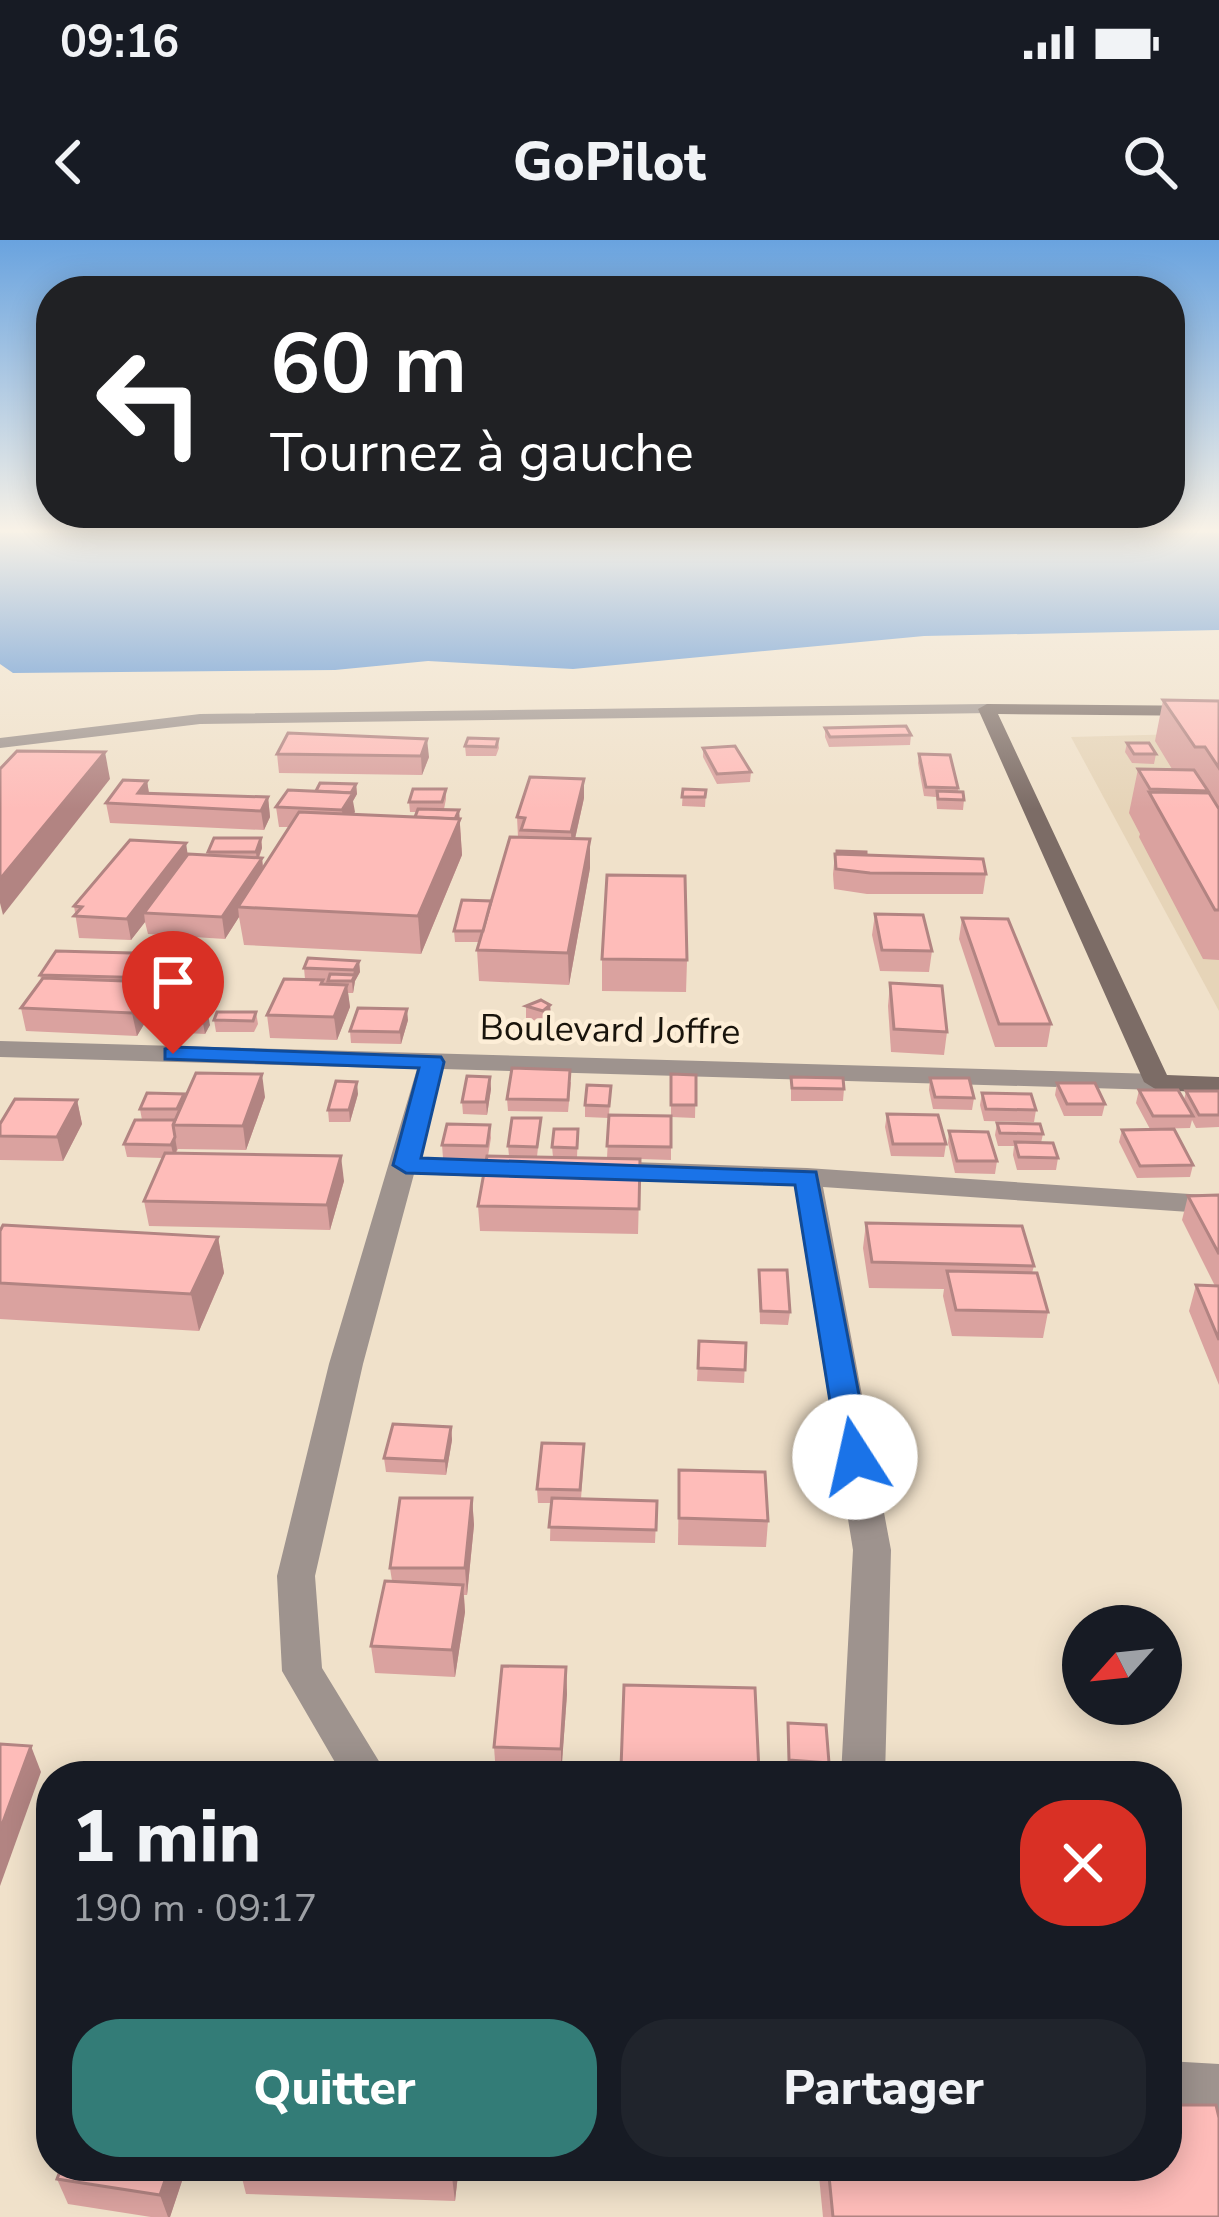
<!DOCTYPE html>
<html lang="fr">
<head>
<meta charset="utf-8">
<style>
  body { margin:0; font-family:"Nunito Sans",sans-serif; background:#20242c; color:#f1f3f6; height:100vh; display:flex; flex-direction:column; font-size:45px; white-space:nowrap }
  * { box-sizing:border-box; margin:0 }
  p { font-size:39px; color:#9ea1a6 }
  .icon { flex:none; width:66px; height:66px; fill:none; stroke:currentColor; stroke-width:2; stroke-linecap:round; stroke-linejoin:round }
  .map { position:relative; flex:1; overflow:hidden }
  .details { position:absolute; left:36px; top:1521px; width:1146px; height:420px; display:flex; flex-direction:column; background:#171b24; border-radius:48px; box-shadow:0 6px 30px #0003 }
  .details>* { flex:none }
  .hud { position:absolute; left:36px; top:36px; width:1149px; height:252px; border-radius:48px; box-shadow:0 6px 30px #0003; background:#202124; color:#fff; overflow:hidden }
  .needle { width:78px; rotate:243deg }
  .tools { position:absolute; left:1062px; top:1365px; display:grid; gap:24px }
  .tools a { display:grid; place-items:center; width:120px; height:120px; border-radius:50%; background:#171b24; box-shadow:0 6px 30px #0003; font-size:60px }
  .pin { position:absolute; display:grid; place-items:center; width:102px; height:102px; color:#fff; margin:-123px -51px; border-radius:50% 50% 50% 0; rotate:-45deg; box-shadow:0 0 12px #0007 }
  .pin .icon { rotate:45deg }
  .me { position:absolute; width:132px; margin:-66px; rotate:350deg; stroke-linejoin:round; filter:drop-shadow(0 0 9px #0008) }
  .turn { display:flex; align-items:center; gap:42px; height:252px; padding:0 36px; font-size:54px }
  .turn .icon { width:156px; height:156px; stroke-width:2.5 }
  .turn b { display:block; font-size:84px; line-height:102px }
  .round { display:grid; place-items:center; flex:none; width:126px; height:126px; border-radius:48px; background:#20242c }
  .headline { display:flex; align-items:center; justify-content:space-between; height:204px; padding:0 36px }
  h1 { font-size:72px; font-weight:800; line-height:90px }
  .button { display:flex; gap:24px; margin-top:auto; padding:24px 36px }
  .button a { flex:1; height:138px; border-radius:48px; background:#337c77; color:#fff; font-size:48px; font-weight:800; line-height:138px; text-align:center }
  .button a+a { background:#20242c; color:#f1f3f6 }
  .status { display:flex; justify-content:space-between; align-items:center; height:84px; padding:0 60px; background:#171b24; direction:ltr }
  .status svg { height:33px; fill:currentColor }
  header { display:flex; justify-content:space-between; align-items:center; height:156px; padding:0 36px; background:#171b24; font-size:54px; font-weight:800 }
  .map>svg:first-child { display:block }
  .built { fill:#e6d4b8 }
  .water { fill:#4b89d2 }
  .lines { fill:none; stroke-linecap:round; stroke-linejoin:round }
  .street { fill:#9e938e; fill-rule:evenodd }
  .secondary { fill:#7c6c66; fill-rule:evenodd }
  .wall { fill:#daa29f }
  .shaded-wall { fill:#b28482 }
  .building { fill:#febcb9; stroke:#b28482; stroke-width:3 }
  .route { fill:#1a73e8; stroke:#114b97; stroke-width:3 }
  .labels { text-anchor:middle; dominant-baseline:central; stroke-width:9; stroke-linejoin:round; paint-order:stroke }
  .street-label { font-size:36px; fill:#19140c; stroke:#fdeed7 }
</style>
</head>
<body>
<div class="status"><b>09:16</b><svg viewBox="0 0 49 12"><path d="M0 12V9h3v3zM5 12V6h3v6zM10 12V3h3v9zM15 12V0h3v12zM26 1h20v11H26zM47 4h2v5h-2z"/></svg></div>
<header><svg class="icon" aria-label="back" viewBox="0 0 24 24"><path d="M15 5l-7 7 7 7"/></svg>GoPilot<svg class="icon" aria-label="search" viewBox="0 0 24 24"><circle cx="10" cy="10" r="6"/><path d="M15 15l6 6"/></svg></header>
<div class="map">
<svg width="1219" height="1977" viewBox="0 0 1219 1977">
  <rect width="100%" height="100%" fill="#f0e1ca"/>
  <path class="built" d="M1219,493V771L1071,497Z"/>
  <path class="water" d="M0,293H1219V390L924,396L573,429L428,421L335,430L13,433L0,424Z"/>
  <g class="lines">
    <g class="street">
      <path d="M987,464L996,469L993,473L200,484L0,508V498L200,474Z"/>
      <path d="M0,801L1157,834L1170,842L1157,850L443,829L419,917L524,921L538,930L524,939L414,934L363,1124L315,1336L322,1428L388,1536H343L282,1431L277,1336L329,1124L417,829L0,817Z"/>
      <path d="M602,921L807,928L1219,956V974L823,947L891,1310L885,1536H841L853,1310L794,945L592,936L588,930Z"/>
      <path d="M1167,1821L1219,1824V1876L1167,1871Z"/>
    </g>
    <path class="secondary" d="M987,464L1219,466V476L998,474L1167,835L1219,837V853L1157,850L1144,842L978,469Z"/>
  </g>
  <g class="wall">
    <path d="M1163,460L1219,461V720L1203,719L1139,597L1140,594L1129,573L1138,529H1172L1155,501Z"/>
    <path d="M825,488L911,495L910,505L829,507L825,497Z"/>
    <path d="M498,499L499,508L496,516H466L465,506Z"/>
    <path d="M1127,503L1156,514L1154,524L1132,523L1125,512Z"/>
    <path d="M703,508L751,532L750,542L717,544L703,517Z"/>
    <path d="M277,514L429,517L422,535L279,533Z"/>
    <path d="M919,514L958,548V552L964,560L963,570L937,569L936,557L924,556L918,523Z"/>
    <path d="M147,541L149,553L268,557L270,577L264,590L110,583L106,563Z"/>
    <path d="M356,544L357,554L353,561V574L415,577L417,572H410L409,562L446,549V559L444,569L459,570L462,615L421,714L244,705L239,677L225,699L148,694L145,682L131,700L79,698L74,666L188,615L209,616L208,612L261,598L262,608L259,618H262L263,628L289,587H279L276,567L316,551Z"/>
    <path d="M683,549L706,550L705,567L682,566Z"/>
    <path d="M584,558L575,599L590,628L569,745L479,741L477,710L480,702H455L454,691L491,661L518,597L517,577Z"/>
    <path d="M835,614L866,615L986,634L983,654H867L834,649L833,634Z"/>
    <path d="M875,674L932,711L929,732L880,731L872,695Z"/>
    <path d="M962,678L1051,784L1047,807H995L959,699Z"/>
    <path d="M602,719L687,720L686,752L602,751Z"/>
    <path d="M359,721L360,732L355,741L353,753H348L350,767L337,800L270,798L267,775L305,739L304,728Z"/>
    <path d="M40,735L173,736L159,760H156V764L137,796L26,791L21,768L41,740Z"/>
    <path d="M890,743L947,792L944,815L891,812L888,766Z"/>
    <path d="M218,749L220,761L215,770H199L197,758Z"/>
    <path d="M550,765L551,777L543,783L526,778V766Z"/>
    <path d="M188,772L210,785L205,794L185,793L183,782Z"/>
    <path d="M256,772L258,784L254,792H216L214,780Z"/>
    <path d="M408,780L401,804L351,803L350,791Z"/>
    <path d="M671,834L696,835L695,878L671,877V920L640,919L638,994L480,991L478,966L486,919L443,918L442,905L490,885L491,898L488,916H509L508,906L541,878L537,917H553L552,907L578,889L577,918H607L609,878L585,877V865L611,846L609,875L671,876Z"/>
    <path d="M490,837L491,849L487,875L463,874L462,862Z"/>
    <path d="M791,837L844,849L843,861H791Z"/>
    <path d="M930,838L974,858L972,870L933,869L929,850Z"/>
    <path d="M571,842L568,872L508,871L507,859Z"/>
    <path d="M1057,843L1105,864L1102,876H1064L1055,855Z"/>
    <path d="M1139,850L1184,860L1186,851H1219V887L1196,888L1192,880L1190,888L1150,889L1136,863Z"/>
    <path d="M982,853L1036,870L1034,882L984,881L980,865Z"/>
    <path d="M184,854L185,858L265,857L246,910L178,909L176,913L344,941L330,990L149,986L144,961L163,918L127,917L124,904L142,880L140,869Z"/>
    <path d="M358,854L350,882H329L328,870Z"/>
    <path d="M77,860L82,884L63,921L0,920V884Z"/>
    <path d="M887,874L946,904L944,917L891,916L885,887Z"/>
    <path d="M997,883L1043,894L1041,903L1058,918L1056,930H1017L1013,915L1014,906H998L995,895Z"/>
    <path d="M1122,890L1193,925L1190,937L1137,938L1119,902Z"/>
    <path d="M949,891L997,921L995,934L955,933L948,903Z"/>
    <path d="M1219,955V1145L1189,1071L1196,1045L1215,1046L1182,980L1188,956Z"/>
    <path d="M866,983L1034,1026L1032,1033L1048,1072L1043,1098L952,1096L943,1056L944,1049L869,1048L863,1008Z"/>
    <path d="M0,991L218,997L224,1033L199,1091L0,1079Z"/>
    <path d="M759,1030L790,1072L788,1085L760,1084Z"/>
    <path d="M699,1101L746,1103L744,1143L697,1141Z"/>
    <path d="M451,1187L452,1200L446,1235L386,1232L384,1218Z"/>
    <path d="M584,1217L581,1259L657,1261L655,1303L550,1301L551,1263H538L537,1249Z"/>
    <path d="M679,1230L768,1281L766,1307L678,1305Z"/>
    <path d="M472,1258L474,1285L467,1355H464L465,1372L455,1437L375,1433L371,1406L392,1341L390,1328Z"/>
    <path d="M566,1427L567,1454L561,1536L496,1534L494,1507Z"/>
    <path d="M624,1445L755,1448L758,1536H620Z"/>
    <path d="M788,1483L829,1523L827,1536L788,1534Z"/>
    <path d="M62,1926H187L170,1977H151L68,1964L57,1939Z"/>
    <path d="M239,1926H459L455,1961L246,1954Z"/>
    <path d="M818,1926H1167L1219,1977H823Z"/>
  </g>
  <g class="shaded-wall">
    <path d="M427,499L429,517L422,535L421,516Z"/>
    <path d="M105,512L110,539L3,675L0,663V639Z"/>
    <path d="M584,539V558L572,612L571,592Z"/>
    <path d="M147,541L150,560L138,553Z"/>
    <path d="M356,544L357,554L353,561L355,572L344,590L342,570Z"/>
    <path d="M268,557L270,577L264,590L261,571Z"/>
    <path d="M459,570L462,615L421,714L418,676Z"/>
    <path d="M261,598L262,608L257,622L256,612Z"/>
    <path d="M590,599V628L569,745L568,713Z"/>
    <path d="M186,603L189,623L144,673L145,682L131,700L127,679Z"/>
    <path d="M262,618L264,639L238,667L239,677L225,699L222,677Z"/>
    <path d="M169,714L173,736L159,760L155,738Z"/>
    <path d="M359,721L360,732L355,741L353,753L352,741L354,730Z"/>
    <path d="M152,742L156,764L137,796L132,773Z"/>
    <path d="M347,745L350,767L337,800L334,777Z"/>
    <path d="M218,749L220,761L215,770L213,759Z"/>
    <path d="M550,765L551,777L543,783V771Z"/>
    <path d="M407,769L408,780L401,804L400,792Z"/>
    <path d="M208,774L210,785L205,794L203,783Z"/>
    <path d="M262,834L265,857L246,910L243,886Z"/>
    <path d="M490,837L491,849L487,875L486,862Z"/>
    <path d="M357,842L358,854L350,882L349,870Z"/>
    <path d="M77,860L82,884L63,921L57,897Z"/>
    <path d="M175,897L177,909L174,918L171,905Z"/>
    <path d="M341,916L344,941L330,990L327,965Z"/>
    <path d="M218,997L224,1033L199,1091L191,1054Z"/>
    <path d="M451,1187L452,1200L446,1235L445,1221Z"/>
    <path d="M472,1258L474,1285L467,1355L465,1328Z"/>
    <path d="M463,1345L465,1372L455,1437L452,1410Z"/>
    <path d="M566,1427L567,1454L561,1536V1509Z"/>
    <path d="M31,1506L41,1532L0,1646V1590Z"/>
    <path d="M170,1926H187L170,1977H168L160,1955Z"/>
    <path d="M453,1926H459L455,1961L452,1937Z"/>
  </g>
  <g class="building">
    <path d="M1163,460L1219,461V528L1205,507H1195Z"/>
    <path d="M906,486L911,495L830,497L825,488Z"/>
    <path d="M288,493L427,499L421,516L277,514Z"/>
    <path d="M468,498L498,499L496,507L465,506Z"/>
    <path d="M1127,503H1149L1156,514H1134Z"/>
    <path d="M735,506L751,532L717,534L703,508Z"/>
    <path d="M17,511L105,512L0,639V529Z"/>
    <path d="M919,514L950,515L958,548L926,547Z"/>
    <path d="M1138,529L1194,530L1208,551L1150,549Z"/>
    <path d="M530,537L584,539L571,592L521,590L525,578L517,577Z"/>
    <path d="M123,540L147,541L138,553L268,557L261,571L106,563Z"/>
    <path d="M320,543L356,544L351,553L316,551Z"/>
    <path d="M413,549H446L442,562H409Z"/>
    <path d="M683,549L706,550L705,557H682Z"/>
    <path d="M288,550L353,553L342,570L276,567Z"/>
    <path d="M937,551L963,552L964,560L938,559Z"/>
    <path d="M1149,552L1209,553L1219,569V670H1215Z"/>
    <path d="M418,569L459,570L455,579L415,577Z"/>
    <path d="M299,572L460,579L418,676L238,667Z"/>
    <path d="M510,597L590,599L568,713L477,710Z"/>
    <path d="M214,598H261L256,612H208Z"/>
    <path d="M130,600L186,603L127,679L74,676L82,667L74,666Z"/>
    <path d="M837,611L866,612V615L837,614Z"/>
    <path d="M188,614L262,618L222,677L144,673Z"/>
    <path d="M835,614L983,619L986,634L870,633L836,629Z"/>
    <path d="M607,635L685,636L687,720L602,719Z"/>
    <path d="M462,660L491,661L483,691H454Z"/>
    <path d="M875,674L923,675L932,711L882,710Z"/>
    <path d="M962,678L1008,679L1051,784H999Z"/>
    <path d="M56,711L169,714L155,738L40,735Z"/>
    <path d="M308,718L359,721L354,730L304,728Z"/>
    <path d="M330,734L355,735L352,741H328Z"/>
    <path d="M43,738L152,742L132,773L21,768Z"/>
    <path d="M284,739L323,740L321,744L347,745L334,777L267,775Z"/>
    <path d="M890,743L942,746L947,792L894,789Z"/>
    <path d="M202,749H218L213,759L197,758Z"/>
    <path d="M541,760L550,765L543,771L526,766Z"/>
    <path d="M358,768L407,769L400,792L350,791Z"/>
    <path d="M188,772L208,774L203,783L183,782Z"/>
    <path d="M217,772H256L253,781L214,780Z"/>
    <path d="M512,828L570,830L568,860L507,859Z"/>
    <path d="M196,833L262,834L243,886L173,885Z"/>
    <path d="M671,834L696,835V865H671Z"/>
    <path d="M467,836L490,837L486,862H462Z"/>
    <path d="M791,837L843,838L844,849L792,848Z"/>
    <path d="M930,838H969L974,858L935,857Z"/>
    <path d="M336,841L357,842L349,870H328Z"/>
    <path d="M1057,843H1095L1105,864H1067Z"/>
    <path d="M587,845L611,846L609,866L585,865Z"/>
    <path d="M1139,850H1178L1193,876H1153Z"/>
    <path d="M1186,851H1219V875H1199Z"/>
    <path d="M147,853L184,854L177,869H140Z"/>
    <path d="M982,853L1031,854L1036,870L986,869Z"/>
    <path d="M15,859L77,860L57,897L0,896V884Z"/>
    <path d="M887,874L938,875L946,904H893Z"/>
    <path d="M609,875L671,876V907L607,906Z"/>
    <path d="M512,878H541L537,907L508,906Z"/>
    <path d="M135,880H175L173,885L175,897L171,905L124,904Z"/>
    <path d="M997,883L1040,884L1043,894L1000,893Z"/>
    <path d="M447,884L490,885L487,906L442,905Z"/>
    <path d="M554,889H578L577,908L552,907Z"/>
    <path d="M1174,889L1193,925L1140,926L1122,890Z"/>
    <path d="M949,891L988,892L997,921H957Z"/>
    <path d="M1015,902L1053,903L1058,918L1019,917Z"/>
    <path d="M165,913L341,916L327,965L144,961Z"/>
    <path d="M487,916L640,919L639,969L478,966Z"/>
    <path d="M1219,955V1014L1188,956Z"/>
    <path d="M866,983L1022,986L1034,1026L872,1022Z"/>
    <path d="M3,985L218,997L191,1054L0,1043V991Z"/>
    <path d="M759,1030H787L790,1072L761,1071Z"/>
    <path d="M947,1031L1037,1033L1048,1072L956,1070Z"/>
    <path d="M1196,1045L1219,1046V1100Z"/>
    <path d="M699,1101L746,1103L745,1130L698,1128Z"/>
    <path d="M393,1184L451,1187L445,1221L384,1218Z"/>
    <path d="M542,1203L584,1204L580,1250L537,1249Z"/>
    <path d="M679,1230L765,1232L768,1281L679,1278Z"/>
    <path d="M400,1258H472L465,1328H390Z"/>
    <path d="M552,1258L657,1261L656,1290L549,1287Z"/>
    <path d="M385,1341L463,1345L452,1410L371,1406Z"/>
    <path d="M502,1426L566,1427L561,1509L494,1507Z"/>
    <path d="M624,1445L755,1448L759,1532L621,1528Z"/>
    <path d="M788,1483L826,1485L829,1523L789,1520Z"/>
    <path d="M0,1504L31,1506L0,1590Z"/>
    <path d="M1167,1865H1216L1219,1878V1977H833L828,1926H1167Z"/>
    <path d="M62,1926H170L160,1955L57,1939Z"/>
    <path d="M239,1926H453L452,1937L238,1929Z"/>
  </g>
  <linearGradient id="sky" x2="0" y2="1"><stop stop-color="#69a3df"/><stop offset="0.51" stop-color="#f8f2e7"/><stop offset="1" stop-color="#f8f2e7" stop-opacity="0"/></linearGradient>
  <rect width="1219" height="569" fill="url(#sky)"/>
  <path class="route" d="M173,807L441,817L444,822L421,918L816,932L871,1217L867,1225L855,1229L839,1217L795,945L406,933L393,925L419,828L165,819V809Z"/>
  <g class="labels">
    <g class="street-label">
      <text transform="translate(610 790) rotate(1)">Boulevard Joffre</text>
    </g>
  </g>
</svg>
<div class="tools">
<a><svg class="needle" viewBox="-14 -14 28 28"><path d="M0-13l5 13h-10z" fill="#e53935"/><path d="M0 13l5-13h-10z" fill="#9ea1a6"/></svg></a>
</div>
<div class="pin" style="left:173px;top:814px;background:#d93025"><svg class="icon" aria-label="arrive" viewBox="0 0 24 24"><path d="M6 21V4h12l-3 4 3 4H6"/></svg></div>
<svg class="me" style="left:855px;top:1217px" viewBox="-20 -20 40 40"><circle r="19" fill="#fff"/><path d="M0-13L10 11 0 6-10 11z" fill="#1a73e8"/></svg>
<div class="hud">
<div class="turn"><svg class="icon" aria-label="left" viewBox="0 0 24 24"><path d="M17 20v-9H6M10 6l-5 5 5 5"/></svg><div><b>60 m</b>Tournez à gauche</div></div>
</div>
<section class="details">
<div class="headline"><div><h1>1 min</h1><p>190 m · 09:17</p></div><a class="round" style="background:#d93025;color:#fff"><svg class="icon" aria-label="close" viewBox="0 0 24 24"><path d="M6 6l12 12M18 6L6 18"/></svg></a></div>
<div class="button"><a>Quitter</a><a>Partager</a></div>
</section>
</div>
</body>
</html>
